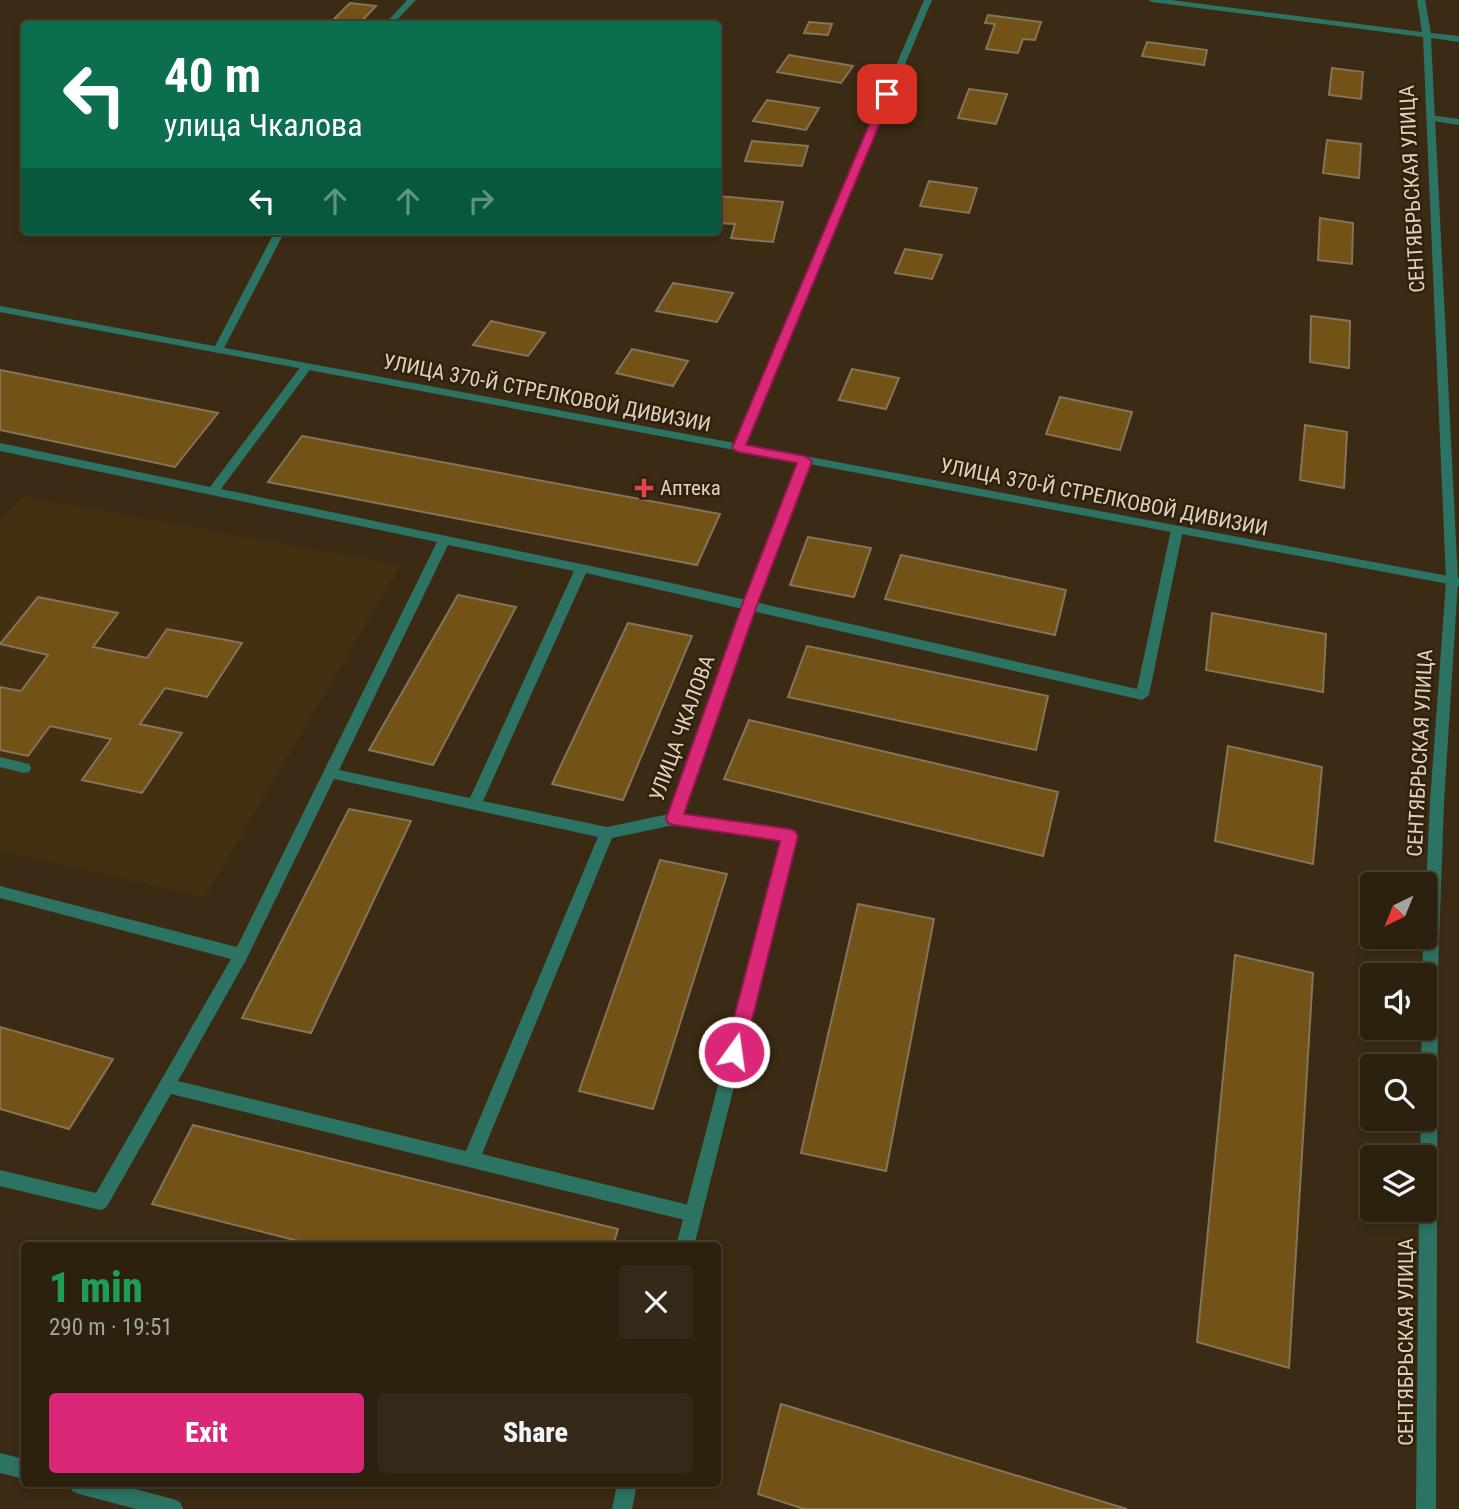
<!DOCTYPE html>
<html lang="en">
<head>
<meta charset="utf-8">
<style>
  body { margin:0; font-family:"Roboto Condensed",sans-serif; background:#342818; color:#f1f3f6; height:100vh; display:flex; flex-direction:column; font-size:26px; white-space:nowrap }
  * { box-sizing:border-box; margin:0 }
  p { font-size:23px; color:#a6a39e }
  .icon { flex:none; width:38px; height:38px; fill:none; stroke:currentColor; stroke-width:2; stroke-linecap:round; stroke-linejoin:round }
  .map { position:relative; flex:1; overflow:hidden }
  .panel { position:absolute; left:21px; top:1242px; width:700px; height:245px; display:flex; flex-direction:column; background:#2c200f; border-radius:7px; box-shadow:0 4px 10px #0003,0 0 0 2px #483e2f }
  .panel>* { flex:none }
  .guide { position:absolute; left:21px; top:21px; width:700px; height:214px; border-radius:7px; box-shadow:0 4px 10px #0003,0 0 0 2px #483e2f; background:#0b6e4f; color:#fff; overflow:hidden }
  .needle { width:46px; rotate:223deg }
  .controls { position:absolute; left:1360px; top:872px; display:grid; gap:14px }
  .controls a { display:grid; place-items:center; width:77px; height:77px; border-radius:7px; background:#2c200f; box-shadow:0 4px 10px #0003,0 0 0 2px #483e2f; font-size:35px }
  .pin { position:absolute; display:grid; place-items:center; width:60px; height:60px; color:#fff; margin:-30px; border-radius:14px; box-shadow:0 4px 10px #0006 }
  .me { position:absolute; width:77px; margin:-38px; rotate:14deg; stroke-linejoin:round; filter:drop-shadow(0 0 5px #0008) }
  .turn { display:flex; align-items:center; gap:24px; height:147px; padding:0 28px; font-size:32px }
  .turn .icon { width:91px; height:91px; stroke-width:2.5 }
  .turn b { display:block; font-size:49px; line-height:60px }
  .lanes { display:flex; align-items:center; height:66px; padding:0 28px; background:#0003; justify-content:center; gap:35px; direction:ltr }
  .lanes .off { opacity:.35 }
  .round { display:grid; place-items:center; flex:none; width:74px; height:74px; border-radius:7px; background:#342818 }
  .summary { display:flex; align-items:center; justify-content:space-between; height:119px; padding:0 28px }
  h1 { font-size:42px; font-weight:800; line-height:52px; color:#1e9e55 }
  .action { display:flex; gap:14px; margin-top:auto; padding:14px 28px }
  .action a { flex:1; height:80px; border-radius:7px; background:#db2777; color:#fff; font-size:28px; font-weight:800; line-height:80px; text-align:center }
  .action a+a { background:#342818; color:#f1f3f6 }
  .map>svg:first-child { display:block }
  .built { fill:#432f11 }
  .building { fill:#725216; stroke:#85745a; stroke-width:2 }
  .lines { fill:none; stroke-linecap:round; stroke-linejoin:round }
  .service { fill:#2c7363; fill-rule:evenodd }
  .minor { fill:#2c7363; fill-rule:evenodd }
  .tertiary { fill:#2c7363; fill-rule:evenodd }
  .route { fill:#db2777; stroke:#8e194d; stroke-width:2 }
  .health-dot { fill:#e0444e; stroke:#31210a; stroke-width:2.5 }
  .labels { text-anchor:middle; dominant-baseline:central; stroke-width:5; stroke-linejoin:round; paint-order:stroke }
  .street-label { font-size:21px; fill:#dcd2c4; stroke:#31210a }
  .poi-label { font-size:21px; fill:#dcd2c4; stroke:#31210a; text-anchor:start }
</style>
</head>
<body>
<div class="map">
<svg width="1459" height="1509" viewBox="0 0 1459 1509">
  <rect width="100%" height="100%" fill="#3b2b14"/>
  <path class="built" d="M22,496L401,565L205,897L0,851V522Z"/>
  <g class="building">
    <path d="M350,3L376,6L360,23L334,19Z"/>
    <path d="M988,15L1041,22L1035,40L1023,39L1018,53L986,49L995,24L985,23Z"/>
    <path d="M809,22L832,24L828,35L804,33Z"/>
    <path d="M1147,42L1207,50L1204,65L1142,56Z"/>
    <path d="M789,55L853,66L841,83L777,72Z"/>
    <path d="M1332,68L1363,72L1361,99L1329,95Z"/>
    <path d="M969,89L1007,94L996,124L958,118Z"/>
    <path d="M767,100L819,108L806,130L753,121Z"/>
    <path d="M1327,140L1361,144L1359,178L1323,173Z"/>
    <path d="M752,141L808,146L802,166L745,161Z"/>
    <path d="M929,181L977,188L969,213L920,206Z"/>
    <path d="M718,196L783,202L773,242L731,238L735,224L718,223Z"/>
    <path d="M1320,218L1353,223L1352,264L1318,260Z"/>
    <path d="M905,249L942,255L932,279L895,273Z"/>
    <path d="M673,283L733,293L717,322L656,311Z"/>
    <path d="M1311,316L1350,321L1349,368L1310,362Z"/>
    <path d="M491,321L545,333L528,356L473,345Z"/>
    <path d="M632,349L688,361L673,386L616,373Z"/>
    <path d="M852,369L899,378L886,409L839,400Z"/>
    <path d="M0,370L218,413L175,467L0,430Z"/>
    <path d="M1060,397L1132,412L1120,450L1046,434Z"/>
    <path d="M1305,425L1347,432L1344,488L1300,480Z"/>
    <path d="M302,436L720,514L697,565L268,482Z"/>
    <path d="M808,537L871,548L854,597L790,585Z"/>
    <path d="M901,555L1066,590L1055,635L885,599Z"/>
    <path d="M458,595L516,607L433,765L369,750Z"/>
    <path d="M38,597L118,613L93,647L147,658L167,629L242,643L207,697L165,688L140,724L182,733L142,793L82,780L111,739L50,726L28,756L0,750V687L21,691L48,655L0,644Z"/>
    <path d="M1212,613L1326,634L1323,692L1206,670Z"/>
    <path d="M628,623L692,636L623,800L552,784Z"/>
    <path d="M807,646L1048,696L1036,750L788,697Z"/>
    <path d="M749,720L1058,792L1043,856L724,779Z"/>
    <path d="M1228,746L1322,767L1313,864L1215,841Z"/>
    <path d="M349,809L411,821L311,1033L242,1018Z"/>
    <path d="M660,860L727,874L653,1109L579,1091Z"/>
    <path d="M858,904L934,919L886,1171L801,1153Z"/>
    <path d="M1235,955L1313,973L1289,1368L1197,1342Z"/>
    <path d="M0,1027L113,1059L69,1129L0,1109Z"/>
    <path d="M193,1125L618,1229L613,1246H318L152,1204Z"/>
    <path d="M781,1404L1127,1509H804L758,1494Z"/>
  </g>
  <g class="lines">
    <g class="service">
      <path d="M1430,115L1459,119V125L1427,120V116Z"/>
      <path d="M306,364L312,367L221,489L667,582L1137,689L1171,530L1177,526L1183,530L1149,695L1142,700L586,573L483,801L607,827L674,813L679,815L681,819L679,823L674,825L612,838L482,1154L693,1206L699,1208L702,1214L699,1220L693,1222L171,1094L106,1208L100,1210L0,1186V1170L96,1193L231,959L0,898V886L237,947L437,542L0,451V443L210,487L302,365ZM448,545L574,571L470,798L339,770ZM334,779L598,837L466,1151L178,1081L246,960Z"/>
      <path d="M0,757L29,764L31,768L29,772L24,773L0,767Z"/>
    </g>
    <g class="minor">
      <path d="M407,0H416L393,24H385Z"/>
      <path d="M924,0H932L744,448L742,451H734L732,448Z"/>
      <path d="M1148,0H1171L1422,32L1417,0H1425L1431,33L1459,36V42L1431,38L1458,581L1444,802L1438,972L1436,1509H1416L1419,1209H1424V1157H1420L1421,1118H1424V1066H1421L1422,1027H1424V975H1422V972L1430,802L1446,581L1423,37L1152,2Z"/>
      <path d="M275,231H285L223,350L218,353L214,352L213,350Z"/>
      <path d="M805,457L811,461L755,605L683,815L790,830L795,832L797,836L694,1246H676L782,841L674,825L669,823L667,819L743,605L799,461Z"/>
      <path d="M0,1453L24,1459V1479L0,1473Z"/>
      <path d="M69,1484H116L173,1499L180,1502L183,1509H136L79,1494L72,1491Z"/>
      <path d="M617,1484H637L632,1509H612Z"/>
    </g>
    <path class="tertiary" d="M0,306L1459,578V586L0,312Z"/>
  </g>
  <path class="route" d="M887,91L892,94L746,445L805,456L812,461L757,605L684,814L790,829L795,831L798,836L744,1052L741,1058L734,1060L728,1058L725,1052L780,841L674,825L668,823L666,819L742,605L797,463L738,452L732,448L882,94Z"/>
  <path class="health-dot" d="M640.5 477.5h7v7h7v7h-7v7h-7v-7h-7v-7h7z"/>
  <g class="labels">
    <g class="street-label">
      <text transform="translate(1412 189) rotate(-93)">СЕНТЯБРЬСКАЯ УЛИЦА</text>
      <text transform="translate(547 393) rotate(11)">УЛИЦА 370-Й СТРЕЛКОВОЙ ДИВИЗИИ</text>
      <text transform="translate(1104 497) rotate(11)">УЛИЦА 370-Й СТРЕЛКОВОЙ ДИВИЗИИ</text>
      <text transform="translate(682 728) rotate(-70)">УЛИЦА ЧКАЛОВА</text>
      <text transform="translate(1420 753) rotate(-87)">СЕНТЯБРЬСКАЯ УЛИЦА</text>
      <text transform="translate(1406 1342) rotate(-90)">СЕНТЯБРЬСКАЯ УЛИЦА</text>
    </g>
    <g class="poi-label">
      <text x="660" y="488">Аптека</text>
    </g>
  </g>
</svg>
<div class="controls">
<a><svg class="needle" viewBox="-14 -14 28 28"><path d="M0-13l5 13h-10z" fill="#e53935"/><path d="M0 13l5-13h-10z" fill="#a6a39e"/></svg></a>
<a><svg class="icon" aria-label="sound" viewBox="0 0 24 24"><path d="M4 9h4l5-4v14l-5-4H4zM17 9q2 3 0 6"/></svg></a>
<a><svg class="icon" aria-label="search" viewBox="0 0 24 24"><circle cx="10" cy="10" r="6"/><path d="M15 15l6 6"/></svg></a>
<a><svg class="icon" aria-label="layers" viewBox="0 0 24 24"><path d="M12 4l9 5-9 5-9-5zM3 14l9 5 9-5"/></svg></a>
</div>
<div class="pin" style="left:887px;top:94px;background:#d93025"><svg class="icon" aria-label="arrive" viewBox="0 0 24 24"><path d="M6 21V4h12l-3 4 3 4H6"/></svg></div>
<svg class="me" style="left:734px;top:1052px" viewBox="-20 -20 40 40"><circle r="17" fill="#db2777" stroke="#fff" stroke-width="3"/><path d="M0-11L8 9 0 5-8 9z" fill="#fff"/></svg>
<div class="guide">
<div class="turn"><svg class="icon" aria-label="left" viewBox="0 0 24 24"><path d="M17 20v-9H6M10 6l-5 5 5 5"/></svg><div><b>40 m</b>улица Чкалова</div></div>
<div class="lanes"><svg class="icon" aria-label="left" viewBox="0 0 24 24"><path d="M17 20v-9H6M10 6l-5 5 5 5"/></svg><svg class="icon off" aria-label="ahead" viewBox="0 0 24 24"><path d="M12 20V5M6 11l6-6 6 6"/></svg><svg class="icon off" aria-label="ahead" viewBox="0 0 24 24"><path d="M12 20V5M6 11l6-6 6 6"/></svg><svg class="icon off" aria-label="right" viewBox="0 0 24 24"><path d="M7 20v-9h11M14 6l5 5-5 5"/></svg></div>
</div>
<section class="panel">
<div class="summary"><div><h1>1 min</h1><p>290 m · 19:51</p></div><a class="round"><svg class="icon" aria-label="close" viewBox="0 0 24 24"><path d="M6 6l12 12M18 6L6 18"/></svg></a></div>
<div class="action"><a>Exit</a><a>Share</a></div>
</section>
</div>
</body>
</html>
